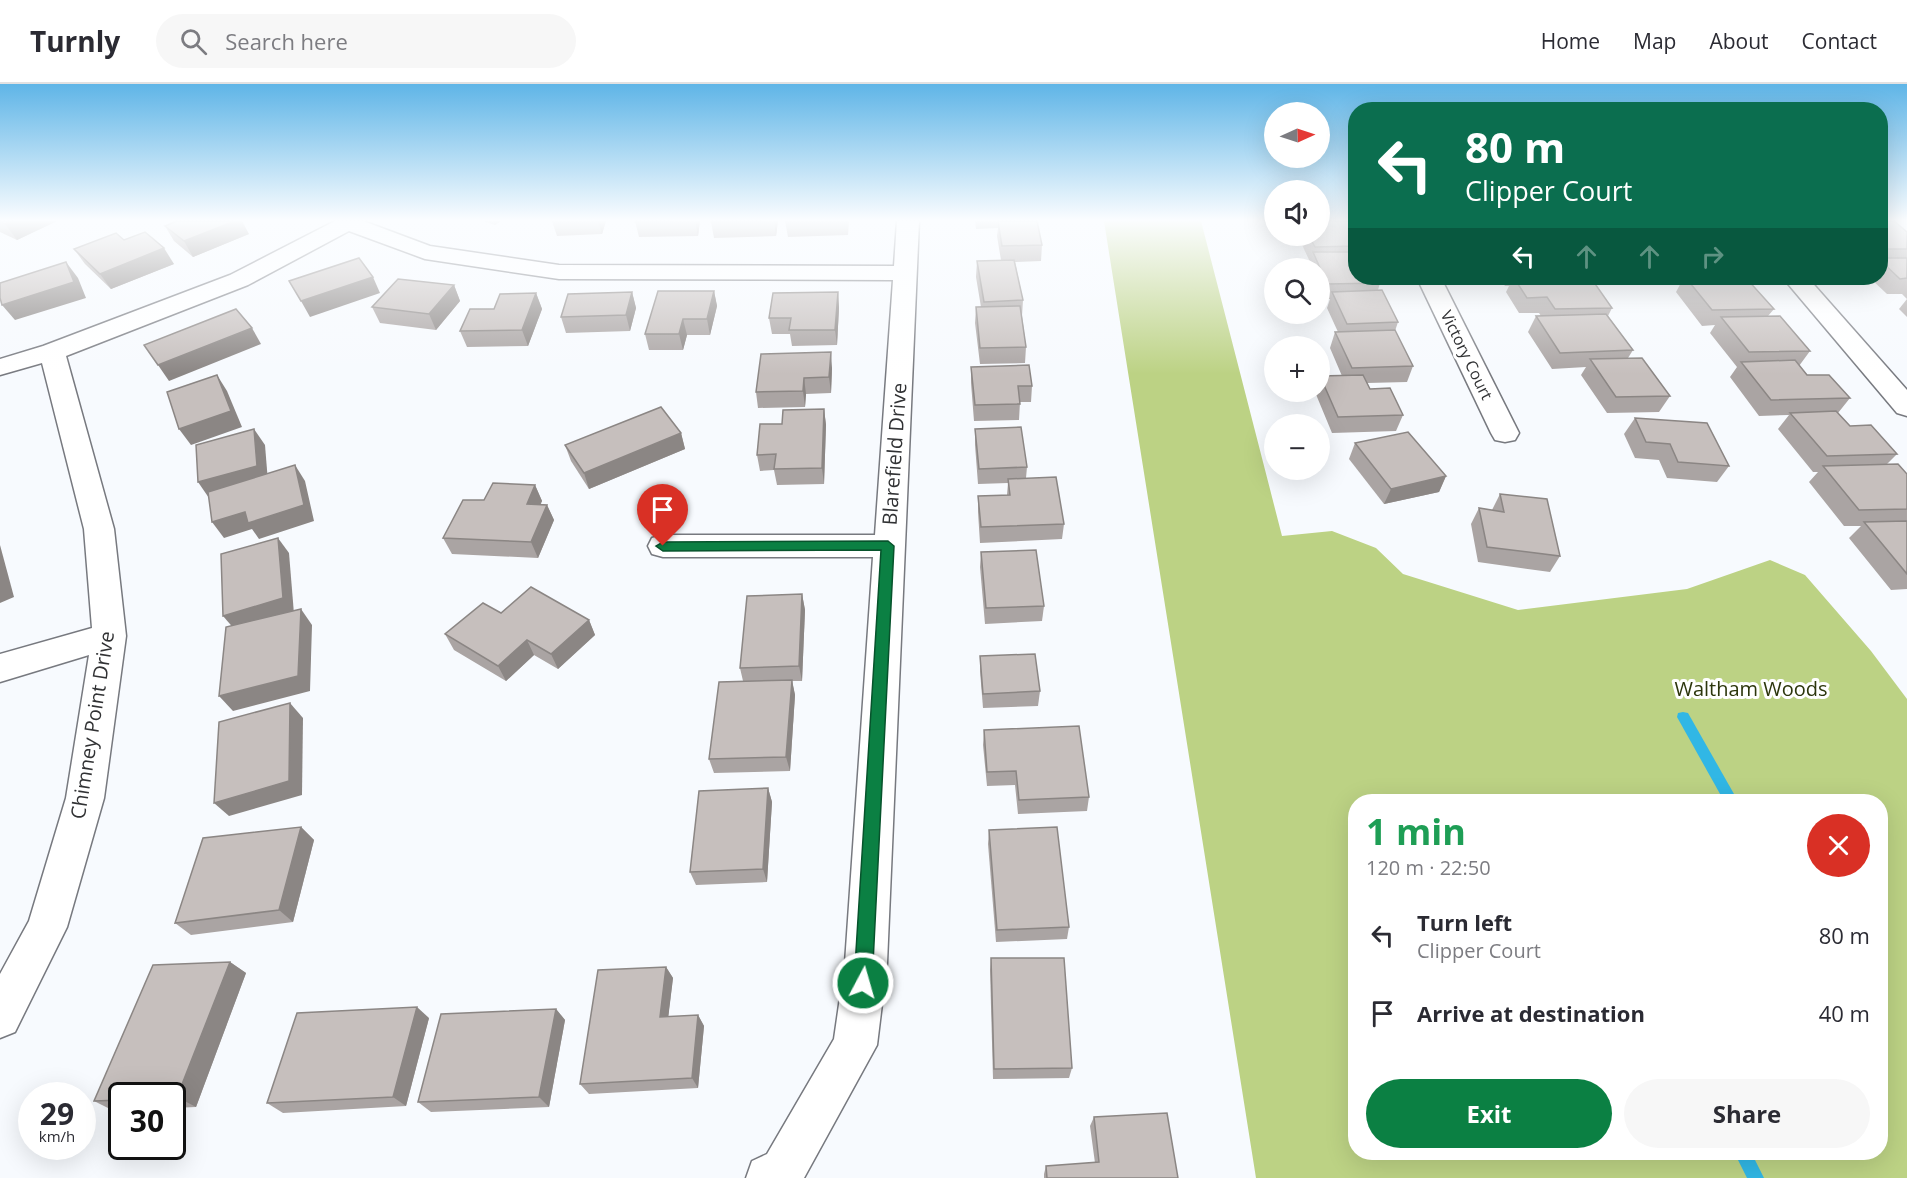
<!DOCTYPE html>
<html lang="en">
<head>
<meta charset="utf-8">
<style>
  body { margin:0; font-family:"Open Sans",sans-serif; background:#f7f7f7; color:#2b2b33; height:100vh; display:flex; flex-direction:column; font-size:22px; white-space:nowrap }
  * { box-sizing:border-box; margin:0 }
  p { font-size:20px; color:#7c7c81 }
  .icon { flex:none; width:33px; height:33px; fill:none; stroke:currentColor; stroke-width:2; stroke-linecap:round; stroke-linejoin:round }
  .map { position:relative; flex:1; overflow:hidden }
  .details { position:absolute; left:1348px; top:710px; width:540px; height:366px; display:flex; flex-direction:column; background:#fff; border-radius:24px; box-shadow:0 6px 24px #0002 }
  .details>* { flex:none }
  .top-card { position:absolute; left:1348px; top:18px; width:540px; height:183px; border-radius:24px; box-shadow:0 6px 24px #0002; background:#0b6e4f; color:#fff; overflow:hidden }
  .needle { width:39px; rotate:87deg }
  .fabs { position:absolute; left:1264px; top:18px; display:grid; gap:12px }
  .fabs a { display:grid; place-items:center; width:66px; height:66px; border-radius:50%; background:#fff; box-shadow:0 6px 24px #0002; font-size:30px }
  .speed { position:absolute; left:18px; top:998px; display:flex; gap:12px; font-size:30px; font-weight:700; text-align:center }
  .speed>* { display:grid; place-content:center; width:78px; height:78px; border-radius:50%; background:#fff; box-shadow:0 6px 24px #0002; line-height:1 }
  .speed small { font-size:15px; font-weight:400 }
  .speed .limit { border:3px solid #111; border-radius:9px; background:#fff; color:#111 }
  .pin { position:absolute; display:grid; place-items:center; width:51px; height:51px; color:#fff; margin:-62px -26px; border-radius:50% 50% 50% 0; rotate:-45deg; box-shadow:0 0 6px #0007 }
  .pin .icon { rotate:45deg }
  .me { position:absolute; width:66px; margin:-33px; rotate:6deg; stroke-linejoin:round; filter:drop-shadow(0 0 4px #0008) }
  .turn { display:flex; align-items:center; gap:21px; height:126px; padding:0 18px; font-size:27px }
  .turn .icon { width:78px; height:78px; stroke-width:2.5 }
  .turn b { display:block; font-size:42px; line-height:51px }
  .lanes { display:flex; align-items:center; height:57px; padding:0 18px; background:#0003; justify-content:center; gap:30px; direction:ltr }
  .lanes .off { opacity:.35 }
  .round { display:grid; place-items:center; flex:none; width:63px; height:63px; border-radius:32px; background:#f7f7f7 }
  .head { display:flex; align-items:center; justify-content:space-between; height:102px; padding:0 18px }
  h1 { font-size:36px; font-weight:700; line-height:45px; color:#1e9e55 }
  .cta { display:flex; gap:12px; margin-top:auto; padding:12px 18px }
  .cta a { flex:1; height:69px; border-radius:36px; background:#0b8043; color:#fff; font-size:24px; font-weight:700; line-height:69px; text-align:center }
  .cta a+a { background:#f7f7f7; color:#2b2b33 }
  ul { padding:0; list-style:none }
  li { display:flex; align-items:center; gap:18px; height:78px; padding:0 18px }
  li div { flex:1 }
  li b { display:block; font-size:22px }
  li em { font-style:normal }
  header { display:flex; align-items:center; gap:36px; box-sizing:border-box; height:84px; padding:0 30px; background:#fff; border-bottom:2px solid #e1e1e2 }
  header strong { font-size:28px }
  nav { display:flex; gap:33px; margin-inline-start:auto; font-size:21px }
  .search { width:420px; height:54px; background:#f7f7f7; display:flex; align-items:center; gap:15px; box-sizing:border-box; padding:0 21px; border-radius:33px; color:#7c7c81; font-size:22px }
  .map>svg:first-child { display:block }
  .green { fill:#bcd284; fill-rule:evenodd }
  .lines { fill:none; stroke-linecap:round; stroke-linejoin:round }
  .stream { fill:#31b7e5; fill-rule:evenodd }
  .minor-casing { stroke:#77797f; stroke-width:3 }
  .minor { fill:#fff; fill-rule:evenodd }
  .wall { fill:#aaa4a3 }
  .shaded-wall { fill:#8b8684 }
  .building { fill:#c6bfbd; stroke:#8b8684; stroke-width:1.5 }
  .route { fill:#0b8043; stroke:#07532c; stroke-width:1.5 }
  .labels { text-anchor:middle; dominant-baseline:central; stroke-width:6; stroke-linejoin:round; paint-order:stroke }
  .far-street-label { font-size:16px; fill:#313234; stroke:#fff }
  .street-label { font-size:20px; fill:#313234; stroke:#fff }
  .park-label { font-size:20px; fill:#2c360c; stroke:#fff }
</style>
</head>
<body>
<header>
<strong>Turnly</strong>
<div class="search"><svg class="icon" aria-label="search" viewBox="0 0 24 24"><circle cx="10" cy="10" r="6"/><path d="M15 15l6 6"/></svg>Search here</div>
<nav><a>Home</a><a>Map</a><a>About</a><a>Contact</a></nav>
</header>
<div class="map">
<svg width="1907" height="1094" viewBox="0 0 1907 1094">
  <rect width="100%" height="100%" fill="#f7fafe"/>
  <path class="green" d="M1104,137H1201L1282,452L1332,447L1376,464L1403,490L1518,526L1687,505L1770,476L1805,491L1871,567L1907,615V1094H1256ZM1356,717H1881V1068H1356Z"/>
  <g class="lines">
    <g class="stream">
      <path d="M1683,628L1688,629L1738,717H1724L1677,633L1678,629Z"/>
      <path d="M1734,1068H1751L1764,1094H1747Z"/>
    </g>
    <defs>
      <g id="minor">
        <path d="M335,137H363L430,162L559,181L894,182L897,137H919L887,879L877,961L804,1094H746L752,1077L767,1070L834,955L845,879L873,473H663L652,470L648,462L652,454L663,451H875L893,196L559,195L425,175L349,147L248,201L66,272L114,445L126,552L104,714L67,843L15,948L0,954V890L29,837L66,714L89,571L0,598V570L92,544L84,445L42,279L0,291V275L43,262L230,191Z"/>
        <path d="M1417,194H1441L1519,349L1515,356L1505,358L1495,356L1491,349Z"/>
        <path d="M1783,194H1808L1907,306V332L1897,329Z"/>
      </g>
    </defs>
    <use href="#minor" class="minor-casing"/>
    <use href="#minor" class="minor"/>
  </g>
  <g class="wall">
    <path d="M0,137H57L17,156L0,148Z"/>
    <path d="M483,137H501L495,141Z"/>
    <path d="M552,137H606L602,150L557,152Z"/>
    <path d="M635,137H700L698,152L639,153Z"/>
    <path d="M778,137L776,152L714,154L711,138Z"/>
    <path d="M785,137H849L848,151L788,153Z"/>
    <path d="M975,137H1037L1042,161L1041,177L1015,178L1023,216L1022,232L1026,263L1025,279L980,280L975,239L976,223H981L976,193L977,177L1001,176L997,152L998,144L976,145Z"/>
    <path d="M1881,137L1907,148V215L1902,210H1887L1870,194H1881Z"/>
    <path d="M165,142L249,150L193,173L174,157Z"/>
    <path d="M1356,145V194L1380,199L1378,206L1398,238L1395,247L1413,282L1407,298L1367,299L1370,305L1403,331L1396,347L1332,349L1315,308H1320V292H1342L1330,264L1335,248H1338L1327,224L1330,215H1322L1320,211V184H1308L1310,178L1298,152H1320Z"/>
    <path d="M124,156L174,180L111,205L85,180L74,165Z"/>
    <path d="M1499,194H1591L1612,224L1608,232L1633,266L1628,274L1670,312L1659,328L1607,329L1581,291L1586,283L1552,285L1528,248L1536,232H1541L1539,229H1519L1506,208L1509,202H1505Z"/>
    <path d="M1680,194H1746L1774,225L1768,232L1810,267L1799,282L1807,291L1850,314L1838,329L1850,342L1897,370L1887,380L1907,390V505L1891,506L1849,454L1861,442H1844L1809,398L1818,388H1813L1778,345L1789,331L1759,332L1730,293L1737,283L1710,249L1715,241L1702,242L1676,208L1682,197Z"/>
    <path d="M454,201L460,217L436,246L380,239L372,223Z"/>
    <path d="M714,207L717,222L710,251H687L683,266H649L645,250Z"/>
    <path d="M632,208L636,224L630,247L566,249L561,233Z"/>
    <path d="M838,208L839,224L837,261L792,262L790,250H772L769,234Z"/>
    <path d="M536,209L542,225L528,262L467,263L460,247Z"/>
    <path d="M1907,215V233L1899,225Z"/>
    <path d="M971,283L1032,302L1031,318H1020L1019,336L974,337L971,299Z"/>
    <path d="M832,284L831,309L806,310L805,323L758,324L756,308Z"/>
    <path d="M824,325L826,341L824,400L777,401L774,386L760,387L757,371L782,340Z"/>
    <path d="M1635,334L1729,382L1717,398L1667,394L1659,376L1635,374L1624,350Z"/>
    <path d="M975,345L1027,383L1026,394L1064,440L1062,455L980,459L978,428V412L1007,411L1008,399L978,400L975,361Z"/>
    <path d="M681,349L685,365L589,405L571,377L565,361Z"/>
    <path d="M1355,359L1446,392L1439,408L1384,420L1349,375Z"/>
    <path d="M535,401L542,417L540,420L547,421L554,436L538,474L452,470L443,454L484,416Z"/>
    <path d="M1500,410L1560,472L1550,488L1478,478L1471,440L1479,424L1492,426Z"/>
    <path d="M981,468L1044,522L1042,537L985,540L980,483Z"/>
    <path d="M802,510L805,526L802,597H792L795,611L790,687L714,689L709,675L743,597L740,584Z"/>
    <path d="M501,529L589,536L595,551L558,585L534,571L506,597L454,566L445,550Z"/>
    <path d="M980,572L1040,607L1038,622L983,624L980,587Z"/>
    <path d="M984,646L1089,713L1087,727L1018,730L1015,701L987,702L983,661Z"/>
    <path d="M768,704L772,718L767,798L696,801L690,788Z"/>
    <path d="M301,743L314,756L293,838L191,851L175,839Z"/>
    <path d="M989,746L1069,843L1067,855L996,858L988,760Z"/>
    <path d="M991,874L1072,984L1069,994L993,995L990,886Z"/>
    <path d="M230,878L246,889L196,1023L172,1024V1011H122V1026L114,1027L94,1017Z"/>
    <path d="M666,883L673,894L668,933L698,931L704,942L698,1004L589,1010L580,1000Z"/>
    <path d="M556,925L565,936L549,1023L431,1028L418,1018Z"/>
    <path d="M429,934L406,1022L283,1029L267,1019Z"/>
    <path d="M1094,1033L1178,1094H1044V1090L1046,1082L1095,1079L1090,1042Z"/>
  </g>
  <g class="shaded-wall">
    <path d="M13,137H57L17,156L5,140Z"/>
    <path d="M235,137H242L249,150L193,173L184,157Z"/>
    <path d="M494,137H501L495,141Z"/>
    <path d="M598,137H606L602,150Z"/>
    <path d="M695,137H700L698,152Z"/>
    <path d="M774,137H778L776,152Z"/>
    <path d="M164,164L174,180L111,205L100,190Z"/>
    <path d="M66,178L78,194L86,214L15,236L2,221Z"/>
    <path d="M373,193L380,209L310,233L301,217Z"/>
    <path d="M454,201L460,217L436,246L429,230Z"/>
    <path d="M714,207L717,222L710,251L707,235Z"/>
    <path d="M632,208L636,224L630,247L626,231Z"/>
    <path d="M838,208L839,224L837,261L835,246Z"/>
    <path d="M536,209L542,225L528,262L522,246Z"/>
    <path d="M683,235L687,251L683,266L679,250Z"/>
    <path d="M252,244L261,260L169,297L158,281Z"/>
    <path d="M831,268L832,284L831,309L829,293Z"/>
    <path d="M217,291L227,307L242,343L191,361L179,345Z"/>
    <path d="M804,294L806,310L805,323L803,307Z"/>
    <path d="M824,325L826,341L824,400L822,384Z"/>
    <path d="M254,345L265,361L268,398L209,414L198,398Z"/>
    <path d="M681,349L685,365L589,405L584,389Z"/>
    <path d="M295,381L305,397L314,437L259,455L252,445L224,454L212,438Z"/>
    <path d="M1446,392L1439,408L1384,420L1391,405Z"/>
    <path d="M535,401L542,417L534,436L527,420Z"/>
    <path d="M547,421L554,436L538,474L531,458Z"/>
    <path d="M278,454L289,469L294,530L236,547L223,532Z"/>
    <path d="M0,461L14,513L0,519Z"/>
    <path d="M802,510L805,526L802,597L799,582Z"/>
    <path d="M301,525L312,541L310,607L233,627L219,612Z"/>
    <path d="M589,536L595,551L558,585L551,570Z"/>
    <path d="M527,556L534,571L506,597L498,582Z"/>
    <path d="M792,596L795,611L790,687L786,673Z"/>
    <path d="M290,619L303,634L302,711L229,732L214,719Z"/>
    <path d="M768,704L772,718L767,798L763,785Z"/>
    <path d="M301,743L314,756L293,838L279,826Z"/>
    <path d="M230,878L246,889L196,1023L177,1013Z"/>
    <path d="M666,883L673,894L667,944L660,933Z"/>
    <path d="M417,923L429,934L406,1022L393,1013Z"/>
    <path d="M556,925L565,936L549,1023L539,1013Z"/>
    <path d="M698,931L704,942L698,1004L692,994Z"/>
  </g>
  <g class="building">
    <path d="M0,137H13L5,140L0,138Z"/>
    <path d="M177,137H235L184,157L165,142Z"/>
    <path d="M635,137H672L635,138Z"/>
    <path d="M711,137H766L711,138Z"/>
    <path d="M998,137H1037L1042,161L1002,162Z"/>
    <path d="M1320,137H1352L1356,145V162L1315,163L1309,152H1320Z"/>
    <path d="M1881,137H1894L1907,148V165H1881Z"/>
    <path d="M145,148L164,164L100,190L74,165L116,149L124,156Z"/>
    <path d="M1313,168H1356V194H1378L1380,199L1327,200Z"/>
    <path d="M359,174L373,193L301,217L289,197Z"/>
    <path d="M1881,174H1907V194L1900,195L1881,177Z"/>
    <path d="M1014,176L1023,216L984,218L977,177Z"/>
    <path d="M66,178L74,198L2,221L0,214V199Z"/>
    <path d="M1514,194H1591L1612,224L1555,225L1547,213L1527,214Z"/>
    <path d="M1686,194H1746L1774,225L1712,226Z"/>
    <path d="M398,195L454,201L429,230L372,223Z"/>
    <path d="M1382,206L1398,238L1347,240L1332,208Z"/>
    <path d="M658,207H714L707,235H683L679,250H645Z"/>
    <path d="M632,208L626,231L561,233L568,210Z"/>
    <path d="M838,208L835,246H789L791,234H769L773,209Z"/>
    <path d="M536,209L522,246L460,247L470,225H494L500,210Z"/>
    <path d="M1020,222L1026,263L980,264L976,223Z"/>
    <path d="M236,225L252,244L158,281L144,261Z"/>
    <path d="M1606,230L1633,266L1560,269L1536,232Z"/>
    <path d="M1780,232L1810,267L1749,268L1721,233Z"/>
    <path d="M1395,246L1413,282L1352,284L1335,248Z"/>
    <path d="M831,268L829,293L804,294L803,307L756,308L761,270Z"/>
    <path d="M1642,274L1670,312L1616,313L1590,275Z"/>
    <path d="M1795,276L1807,291H1829L1850,314L1771,316L1741,278Z"/>
    <path d="M1029,281L1032,302H1018L1020,320L975,321L971,283Z"/>
    <path d="M217,291L231,327L179,345L167,308Z"/>
    <path d="M1363,291L1370,305L1390,304L1403,331L1338,333L1320,292Z"/>
    <path d="M661,323L681,349L584,389L565,361Z"/>
    <path d="M824,325L822,384L774,385L776,370L757,371L760,340H782L783,326Z"/>
    <path d="M1836,327L1850,342L1871,341L1897,370L1827,372L1790,329Z"/>
    <path d="M1635,334L1707,339L1729,382L1678,378L1670,360L1646,358Z"/>
    <path d="M1021,343L1027,383L979,385L975,345Z"/>
    <path d="M254,345L257,382L198,398L196,361Z"/>
    <path d="M1408,348L1446,392L1391,405L1355,359Z"/>
    <path d="M1898,380L1907,390V425L1859,426L1823,382Z"/>
    <path d="M295,381L304,421L248,439L245,428L212,438L208,408Z"/>
    <path d="M1056,393L1064,440L981,443L978,412L1010,411L1008,395Z"/>
    <path d="M493,399L535,401L527,420L547,421L531,458L443,454L463,416H484Z"/>
    <path d="M1500,410L1547,415L1560,472L1487,463L1479,424L1504,428Z"/>
    <path d="M1907,437V490L1864,438Z"/>
    <path d="M278,454L283,514L223,532L221,470Z"/>
    <path d="M1036,466L1044,522L986,524L981,468Z"/>
    <path d="M531,503L589,536L551,570L527,556L498,582L445,550L483,519L501,529Z"/>
    <path d="M802,510L799,582L740,584L747,512Z"/>
    <path d="M301,525L298,592L219,612L226,543Z"/>
    <path d="M1035,570L1040,607L983,610L980,572Z"/>
    <path d="M792,596L786,673L709,675L719,598Z"/>
    <path d="M290,619L289,697L214,719L219,638Z"/>
    <path d="M1079,642L1089,713L1019,716L1016,687L987,688L984,646Z"/>
    <path d="M768,704L763,785L690,788L699,707Z"/>
    <path d="M301,743L279,826L175,839L203,754Z"/>
    <path d="M1057,743L1069,843L997,846L989,746Z"/>
    <path d="M991,874H1064L1072,984L994,985Z"/>
    <path d="M230,878L177,1013L172,1014V1011H122V1016L94,1017L153,881Z"/>
    <path d="M666,883L660,933L698,931L692,994L580,1000L598,886Z"/>
    <path d="M417,923L393,1013L267,1019L297,929Z"/>
    <path d="M556,925L539,1013L418,1018L441,930Z"/>
    <path d="M1167,1029L1178,1094H1047L1046,1082L1099,1078L1094,1033Z"/>
  </g>
  <linearGradient id="sky" x2="0" y2="1"><stop stop-color="#5fb5e7"/><stop offset="0.47" stop-color="#fbfdff"/><stop offset="1" stop-color="#fbfdff" stop-opacity="0"/></linearGradient>
  <rect width="1907" height="290" fill="url(#sky)"/>
  <path class="route" d="M888,457L894,462L872,899L869,905L863,908L857,905L854,899L881,466L663,467L656,462L663,458Z"/>
  <g class="labels">
    <g class="far-street-label">
      <text transform="translate(1467 271) rotate(64)">Victory Court</text>
    </g>
    <g class="street-label">
      <text transform="translate(894 370) rotate(-86)">Blarefield Drive</text>
      <text transform="translate(92 641) rotate(-81)">Chimney Point Drive</text>
    </g>
    <g class="park-label">
      <text x="1751" y="604">Waltham Woods</text>
    </g>
  </g>
</svg>
<div class="fabs">
<a><svg class="needle" viewBox="-14 -14 28 28"><path d="M0-13l5 13h-10z" fill="#e53935"/><path d="M0 13l5-13h-10z" fill="#7c7c81"/></svg></a>
<a><svg class="icon" aria-label="sound" viewBox="0 0 24 24"><path d="M4 9h4l5-4v14l-5-4H4zM17 9q2 3 0 6"/></svg></a>
<a><svg class="icon" aria-label="search" viewBox="0 0 24 24"><circle cx="10" cy="10" r="6"/><path d="M15 15l6 6"/></svg></a>
<a>+</a>
<a>−</a>
</div>
<div class="speed"><div>29<small>km/h</small></div><div class="limit">30</div></div>
<div class="pin" style="left:663px;top:462px;background:#d93025"><svg class="icon" aria-label="arrive" viewBox="0 0 24 24"><path d="M6 21V4h12l-3 4 3 4H6"/></svg></div>
<svg class="me" style="left:863px;top:899px" viewBox="-20 -20 40 40"><circle r="17" fill="#0b8043" stroke="#fff" stroke-width="3"/><path d="M0-11L8 9 0 5-8 9z" fill="#fff"/></svg>
<div class="top-card">
<div class="turn"><svg class="icon" aria-label="left" viewBox="0 0 24 24"><path d="M17 20v-9H6M10 6l-5 5 5 5"/></svg><div><b>80 m</b>Clipper Court</div></div>
<div class="lanes"><svg class="icon" aria-label="left" viewBox="0 0 24 24"><path d="M17 20v-9H6M10 6l-5 5 5 5"/></svg><svg class="icon off" aria-label="ahead" viewBox="0 0 24 24"><path d="M12 20V5M6 11l6-6 6 6"/></svg><svg class="icon off" aria-label="ahead" viewBox="0 0 24 24"><path d="M12 20V5M6 11l6-6 6 6"/></svg><svg class="icon off" aria-label="right" viewBox="0 0 24 24"><path d="M7 20v-9h11M14 6l5 5-5 5"/></svg></div>
</div>
<section class="details">
<div class="head"><div><h1>1 min</h1><p>120 m · 22:50</p></div><a class="round" style="background:#d93025;color:#fff"><svg class="icon" aria-label="close" viewBox="0 0 24 24"><path d="M6 6l12 12M18 6L6 18"/></svg></a></div>
<ul>
<li><svg class="icon" aria-label="left" viewBox="0 0 24 24"><path d="M17 20v-9H6M10 6l-5 5 5 5"/></svg><div><b>Turn left</b><p>Clipper Court</p></div><em>80 m</em></li>
<li><svg class="icon" aria-label="arrive" viewBox="0 0 24 24"><path d="M6 21V4h12l-3 4 3 4H6"/></svg><div><b>Arrive at destination</b></div><em>40 m</em></li>
</ul>
<div class="cta"><a>Exit</a><a>Share</a></div>
</section>
</div>
</body>
</html>
